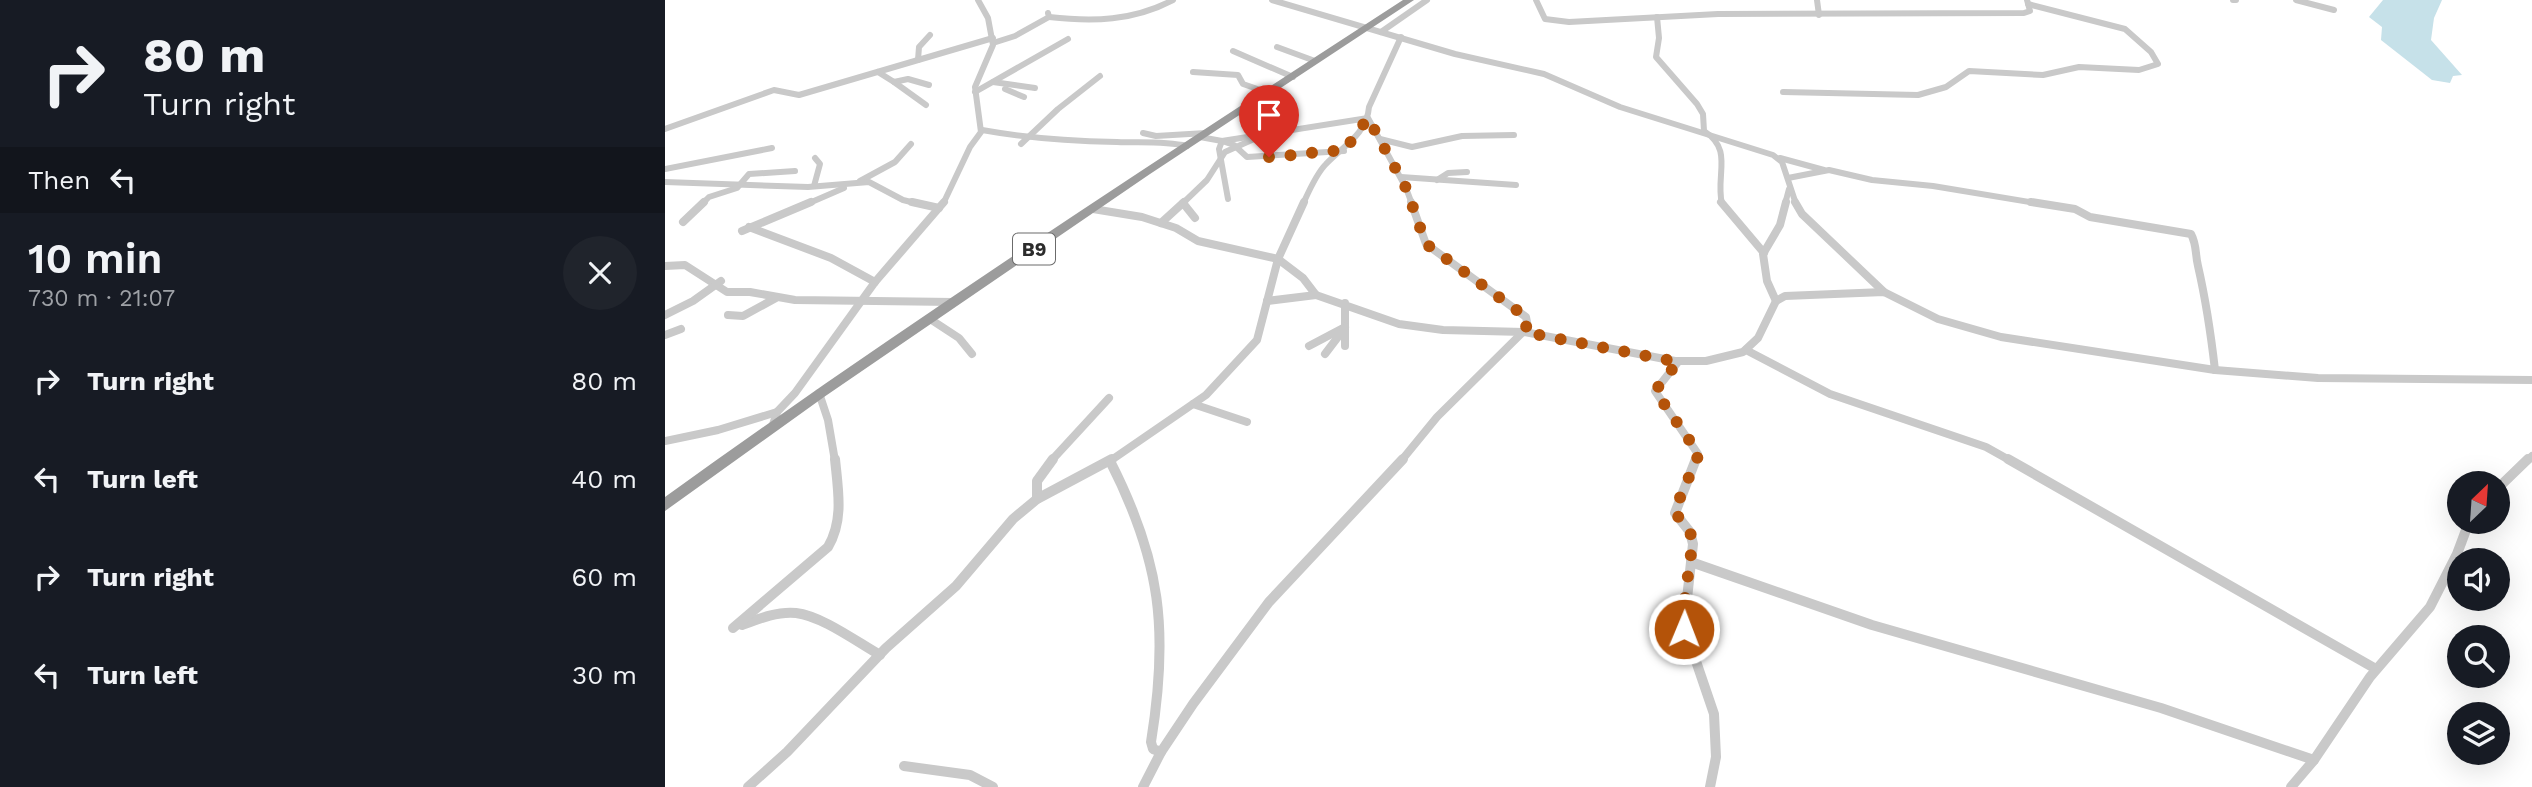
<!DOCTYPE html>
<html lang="en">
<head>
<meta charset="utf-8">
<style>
  body { margin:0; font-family:"Work Sans",sans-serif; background:#20242c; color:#f1f3f6; height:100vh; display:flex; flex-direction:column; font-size:26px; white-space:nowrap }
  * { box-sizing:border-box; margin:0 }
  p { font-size:23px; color:#9ea1a6 }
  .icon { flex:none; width:38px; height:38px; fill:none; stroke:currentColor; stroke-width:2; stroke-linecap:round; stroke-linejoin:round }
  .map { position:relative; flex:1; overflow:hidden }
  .drawer { display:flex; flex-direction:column; background:#171b24; width:665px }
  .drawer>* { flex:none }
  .hud { background:#171b24; color:#f1f3f6; overflow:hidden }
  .needle { width:46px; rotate:25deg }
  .fabs { position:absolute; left:1782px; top:471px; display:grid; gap:14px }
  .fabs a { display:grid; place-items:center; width:63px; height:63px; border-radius:50%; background:#171b24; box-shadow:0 7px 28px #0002; font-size:35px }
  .pin { position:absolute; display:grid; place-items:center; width:60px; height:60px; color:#fff; margin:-72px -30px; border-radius:50% 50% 50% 0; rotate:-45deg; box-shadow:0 0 7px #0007 }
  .pin .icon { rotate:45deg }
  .me { position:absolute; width:77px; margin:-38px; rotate:1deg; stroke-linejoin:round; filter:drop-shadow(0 0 5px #0008) }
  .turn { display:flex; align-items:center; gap:24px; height:147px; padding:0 28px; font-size:32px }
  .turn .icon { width:91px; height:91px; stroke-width:2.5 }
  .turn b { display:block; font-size:49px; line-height:60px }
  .then { display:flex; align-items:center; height:66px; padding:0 28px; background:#0003; gap:14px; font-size:26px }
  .round { display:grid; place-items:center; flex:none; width:74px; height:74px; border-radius:37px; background:#20242c }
  .overview { display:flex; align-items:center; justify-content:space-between; height:119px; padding:0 28px }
  h1 { font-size:42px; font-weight:600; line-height:52px }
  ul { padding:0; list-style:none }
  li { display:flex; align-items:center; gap:21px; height:98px; padding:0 28px }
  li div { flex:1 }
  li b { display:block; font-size:26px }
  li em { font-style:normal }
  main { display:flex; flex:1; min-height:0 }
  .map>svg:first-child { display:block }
  .water { fill:#c6e1e9 }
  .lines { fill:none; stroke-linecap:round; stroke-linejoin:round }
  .minor-far2 { stroke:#c9c9c9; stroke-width:6 }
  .minor-far1 { stroke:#c9c9c9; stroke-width:8 }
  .minor { stroke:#c9c9c9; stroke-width:10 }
  .trunk { fill:#9c9c9c; fill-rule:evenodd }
  .route { stroke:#b45309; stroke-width:12; stroke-dasharray:0 21.6 }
  .labels { text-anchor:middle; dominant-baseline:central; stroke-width:7; stroke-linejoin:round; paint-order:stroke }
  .shield { fill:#fff; stroke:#6b6b6b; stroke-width:2 }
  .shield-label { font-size:19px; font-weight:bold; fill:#2c2c2c }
</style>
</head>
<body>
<main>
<section class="drawer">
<div class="hud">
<div class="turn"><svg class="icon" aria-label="right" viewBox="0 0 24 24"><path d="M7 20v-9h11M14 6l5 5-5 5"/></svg><div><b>80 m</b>Turn right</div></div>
<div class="then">Then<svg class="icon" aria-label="left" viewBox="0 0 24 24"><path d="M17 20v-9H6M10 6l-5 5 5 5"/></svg></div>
</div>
<div class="overview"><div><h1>10 min</h1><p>730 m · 21:07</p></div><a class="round"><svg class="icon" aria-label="close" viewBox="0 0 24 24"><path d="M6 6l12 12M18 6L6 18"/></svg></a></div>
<ul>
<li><svg class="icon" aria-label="right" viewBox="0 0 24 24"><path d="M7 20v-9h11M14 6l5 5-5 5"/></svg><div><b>Turn right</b></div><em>80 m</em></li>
<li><svg class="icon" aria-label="left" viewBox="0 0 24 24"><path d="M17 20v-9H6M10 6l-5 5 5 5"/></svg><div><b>Turn left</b></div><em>40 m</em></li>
<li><svg class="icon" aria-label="right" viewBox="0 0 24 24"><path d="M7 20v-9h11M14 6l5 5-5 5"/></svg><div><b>Turn right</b></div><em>60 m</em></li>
<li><svg class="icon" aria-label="left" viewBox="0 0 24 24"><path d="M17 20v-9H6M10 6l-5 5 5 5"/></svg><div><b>Turn left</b></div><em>30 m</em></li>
</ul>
</section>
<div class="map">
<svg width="1867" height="787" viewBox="0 0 1867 787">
  <rect width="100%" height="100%" fill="#fff"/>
  <path class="water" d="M1718,0H1777L1769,18L1766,40L1797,75L1788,76L1785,83L1767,80L1716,40L1717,27L1704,17Z"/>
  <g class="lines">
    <g class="minor-far2">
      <path d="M607,0L790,54L879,74L955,107L1108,155L1117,162L1131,204"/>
      <path d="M871,0L880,19L904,22L1053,14L1359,13L1365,11L1362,0"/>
      <path d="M1152,0L1154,15"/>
      <path d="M1568,0H1571"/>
      <path d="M1631,0L1669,10"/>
      <path d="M384,17C428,22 468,21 508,0"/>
      <path d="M992,17L994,38L991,57L1032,104L1038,114L1039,131C1069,150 1050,175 1057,204"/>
      <path d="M716,32L762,0"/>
      <path d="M328,43L350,36L384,17L383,13"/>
      <path d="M612,47L650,61"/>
      <path d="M568,51L628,77"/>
      <path d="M253,60L254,47L265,35"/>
      <path d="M213,72L229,82L243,79L264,85"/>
      <path d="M528,72L573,75L578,84L604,93"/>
      <path d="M229,82L261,105"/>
      <path d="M328,82L370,88"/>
      <path d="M340,89L359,97"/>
      <path d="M310,92L403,39"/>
      <path d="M1118,92L1253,95L1281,87L1304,71L1378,75L1414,67L1474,70L1493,64L1486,52L1460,29L1363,4"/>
      <path d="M0,129L109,90L134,95L328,38"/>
      <path d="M317,130C361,138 407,141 452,142C476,143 499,141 522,146"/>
      <path d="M478,133L491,136L541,133"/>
      <path d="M535,137L557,141L703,118L741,188L747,204"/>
      <path d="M715,139L747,147L797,136L849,135"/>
      <path d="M356,144L393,109L435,76"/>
      <path d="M1115,158L1159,170"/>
      <path d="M0,169L107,148"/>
      <path d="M736,177L851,185"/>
      <path d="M1123,178L1164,170L1207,180L1268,186L1377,204"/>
      <path d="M772,180L783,173L802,172"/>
      <path d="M195,181L230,162L246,144"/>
      <path d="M0,182L143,187L204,182L238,200L254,204"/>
      <path d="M149,186L155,164L150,158"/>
      <path d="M563,199L554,149L557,141L569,145L582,157L679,151"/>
      <path d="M37,204L44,197L72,188L84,174L130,171"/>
      <path d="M142,204L179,188"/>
      <path d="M278,204L305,147L316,132L310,87L328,45L323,18L313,0"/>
      <path d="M517,204L542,180L560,152L589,139"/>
      <path d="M638,204C644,191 651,174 661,164C678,146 702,134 704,107L736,37"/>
      <path d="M1120,204L1124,189"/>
    </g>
    <g class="minor-far1">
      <path d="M247,202L274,208"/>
      <path d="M1056,202L1099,253"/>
      <path d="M1130,202L1137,214L1219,292"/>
      <path d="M1366,202L1410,209L1425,217L1526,234C1532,245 1530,254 1533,266C1541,301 1546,335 1550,370"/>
      <path d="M518,203L530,218"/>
      <path d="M428,209L477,217L511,228L533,241L613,259L638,278L651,295L734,324L778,330L859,332L1010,361H1041L1078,352L1093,338L1111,301L1120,296L1219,292L1273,319L1336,337L1550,370L1653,378L1867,380"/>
      <path d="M18,222L39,202"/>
      <path d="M496,223L519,202"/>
      <path d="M84,227L166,258L210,282"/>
      <path d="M77,231L146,202"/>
      <path d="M0,266L20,265L62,292H85L130,300L289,302"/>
      <path d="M602,301L651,295"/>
      <path d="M1111,301L1102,281L1098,254L1115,225L1121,202"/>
      <path d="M680,303V346"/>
      <path d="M0,315L28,301L56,281"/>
      <path d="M63,315L78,316L111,298"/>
      <path d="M265,319L294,338L307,354"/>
      <path d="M0,335L16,329"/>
      <path d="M644,346L680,327"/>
      <path d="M1081,350L1165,394L1321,447L1346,461"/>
      <path d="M660,354L679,329"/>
      <path d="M1013,362L990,391L1033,454L1030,461"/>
      <path d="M154,393L163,420L170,461"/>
      <path d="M528,404L582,422"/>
      <path d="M107,428L112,412L130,393L210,282L279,202"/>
      <path d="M0,441L53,430L112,412"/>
      <path d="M386,461L444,398"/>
      <path d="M445,461L541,395L592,340L613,259L639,202"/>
      <path d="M736,461L772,417L863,327L861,317L761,244L746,202"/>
      <path d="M1862,461L1867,456"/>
    </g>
    <g class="minor">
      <path d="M1031,459L1010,513L1025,532L1028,544L1019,626L1049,714L1051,757L1045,787"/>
      <path d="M1343,459L1711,669"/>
      <path d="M445,461C496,561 504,631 486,742L488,749L496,752"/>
      <path d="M1832,489L1863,459"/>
      <path d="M372,499V481L388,459"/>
      <path d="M1026,562L1207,625L1496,708L1649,760"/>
      <path d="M77,625C93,619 113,611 131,613C157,616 192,642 215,655"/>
      <path d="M68,628L163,547C179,520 173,490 170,459"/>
      <path d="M239,766L305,775L328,787"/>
      <path d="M83,787L122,752L221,648L291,586L348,519L372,499L447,459"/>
      <path d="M478,787L496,752L528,704L604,602L738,459"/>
      <path d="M1626,787L1649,760L1705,677L1765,607L1792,554L1804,522"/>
    </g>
    <path class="trunk" d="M738,0H749L485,174L159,397L0,511V497C241,323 489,162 738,0Z"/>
  </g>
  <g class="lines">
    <path class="route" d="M604,157C630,156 654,150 679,151L703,118L741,188L761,244L853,311L863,322L859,332L1013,362L990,391L1034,454L1010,509V513L1022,527L1028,539L1018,612L1019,629"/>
  </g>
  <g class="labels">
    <rect class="shield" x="348" y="233.5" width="42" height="31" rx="5"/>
    <g class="shield-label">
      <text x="369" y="249">B9</text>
    </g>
  </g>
</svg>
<div class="fabs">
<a><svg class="needle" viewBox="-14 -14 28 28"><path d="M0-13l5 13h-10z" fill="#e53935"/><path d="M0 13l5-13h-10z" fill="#9ea1a6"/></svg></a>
<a><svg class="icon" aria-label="sound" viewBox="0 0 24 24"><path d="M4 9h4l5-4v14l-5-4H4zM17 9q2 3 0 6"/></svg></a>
<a><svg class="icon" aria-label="search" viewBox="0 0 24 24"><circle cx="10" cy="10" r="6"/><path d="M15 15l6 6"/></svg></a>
<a><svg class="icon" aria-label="layers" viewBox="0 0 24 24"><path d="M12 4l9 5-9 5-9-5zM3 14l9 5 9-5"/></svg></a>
</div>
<div class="pin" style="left:604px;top:157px;background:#d93025"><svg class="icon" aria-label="arrive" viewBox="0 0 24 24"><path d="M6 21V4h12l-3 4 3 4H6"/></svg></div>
<svg class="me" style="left:1019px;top:629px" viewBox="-20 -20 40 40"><circle r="17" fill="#b45309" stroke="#fff" stroke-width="3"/><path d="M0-11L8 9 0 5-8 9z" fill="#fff"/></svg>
</div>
</main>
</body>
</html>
